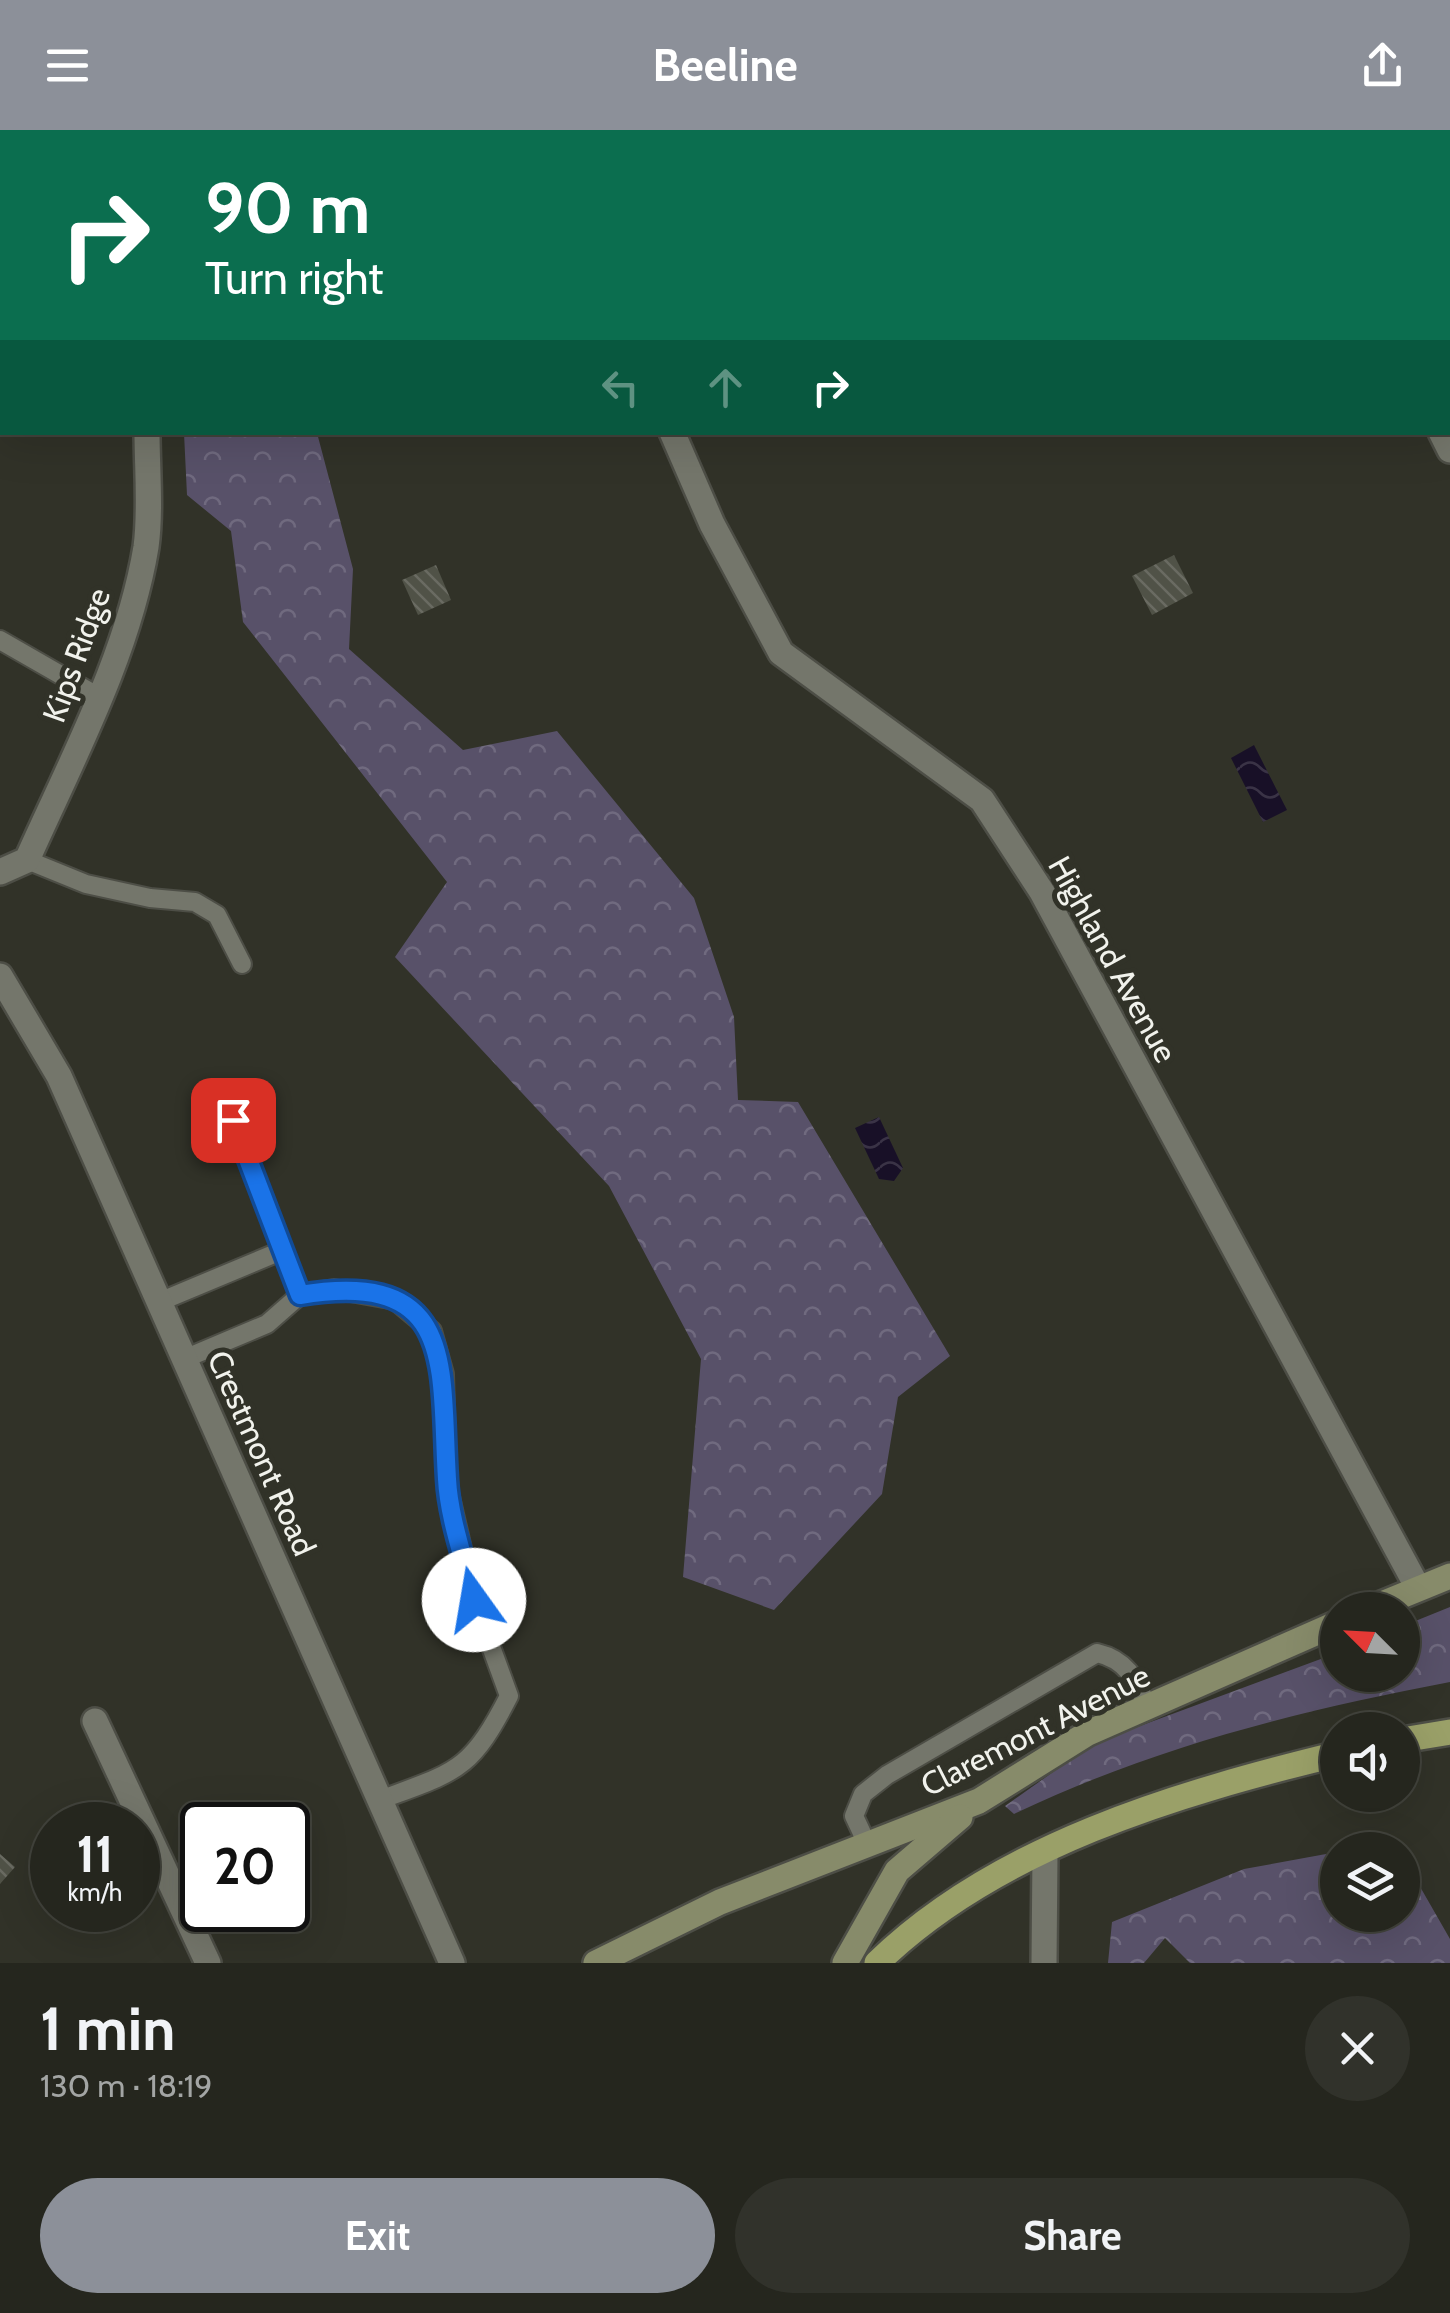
<!DOCTYPE html>
<html lang="en">
<head>
<meta charset="utf-8">
<style>
  body { margin:0; font-family:Cabin,sans-serif; background:#31322b; color:#f1f3f6; height:100vh; display:flex; flex-direction:column; font-size:38px; white-space:nowrap }
  * { box-sizing:border-box; margin:0 }
  p { font-size:32px; color:#a3a5a4 }
  .icon { flex:none; width:55px; height:55px; fill:none; stroke:currentColor; stroke-width:2; stroke-linecap:round; stroke-linejoin:round }
  .map { position:relative; height:1833px; overflow:hidden }
  .details { display:flex; flex-direction:column; background:#25261e; flex:1 }
  .details>* { flex:none }
  .top-card { position:absolute; left:0px; top:0px; width:1450px; height:305px; box-shadow:0 10px 40px #0002,0 0 0 2px #42433c; background:#0b6e4f; color:#fff; overflow:hidden }
  .needle { width:65px; rotate:294deg }
  .fabs { position:absolute; left:1320px; top:1462px; display:grid; gap:20px }
  .fabs a { display:grid; place-items:center; width:100px; height:100px; border-radius:50%; background:#25261e; box-shadow:0 10px 40px #0002,0 0 0 2px #42433c; font-size:50px }
  .speed { position:absolute; left:30px; top:1672px; display:flex; gap:20px; font-size:50px; font-weight:700; text-align:center }
  .speed>* { display:grid; place-content:center; width:130px; height:130px; border-radius:50%; background:#25261e; box-shadow:0 10px 40px #0002,0 0 0 2px #42433c; line-height:1 }
  .speed small { font-size:25px; font-weight:400 }
  .speed .limit { border:5px solid #111; border-radius:15px; background:#fff; color:#111 }
  .pin { position:absolute; display:grid; place-items:center; width:85px; height:85px; color:#fff; margin:-42px; border-radius:20px; box-shadow:0 5px 15px #0006 }
  .me { position:absolute; width:110px; margin:-55px; rotate:347deg; stroke-linejoin:round; filter:drop-shadow(0 0 8px #0008) }
  .turn { display:flex; align-items:center; gap:35px; height:210px; padding:0 40px; font-size:45px }
  .turn .icon { width:130px; height:130px; stroke-width:2.5 }
  .turn b { display:block; font-size:70px; line-height:85px }
  .lanes { display:flex; align-items:center; height:95px; padding:0 40px; background:#0003; justify-content:center; gap:50px; direction:ltr }
  .lanes .off { opacity:.35 }
  .round { display:grid; place-items:center; flex:none; width:105px; height:105px; border-radius:52px; background:#31322b }
  .summary { display:flex; align-items:center; justify-content:space-between; height:170px; padding:0 40px }
  h1 { font-size:60px; font-weight:700; line-height:75px }
  .primary-button { display:flex; gap:20px; margin-top:auto; padding:20px 40px }
  .primary-button a { flex:1; height:115px; border-radius:60px; background:#8c9099; color:#fff; font-size:40px; font-weight:700; line-height:115px; text-align:center }
  .primary-button a+a { background:#31322b; color:#f1f3f6 }
  header { display:flex; justify-content:space-between; align-items:center; height:130px; padding:0 40px; background:#8c9099; color:#fff; font-size:45px; font-weight:700 }
  .map>svg:first-child { display:block }
  .forest { fill:url(#forest-crowns) }
  .water { fill:url(#water-waves) }
  .building { fill:url(#building-back-hatch) }
  .lines { fill:none; stroke-linecap:round; stroke-linejoin:round }
  .lane-casing { stroke:#4d4e46; stroke-width:22 }
  .street-casing { stroke:#4d4e46; stroke-width:30 }
  .secondary-casing { stroke:#4d4e46; stroke-width:30 }
  .primary-casing { stroke:#4d4e46; stroke-width:30 }
  .lane { stroke:#74766b; stroke-width:18 }
  .street { stroke:#74766b; stroke-width:25 }
  .secondary { stroke:#878b6a; stroke-width:25 }
  .primary { stroke:#9aa068; stroke-width:25 }
  .route-casing { stroke:#114b97; stroke-width:25 }
  .route { stroke:#1a73e8; stroke-width:18 }
  .labels { text-anchor:middle; dominant-baseline:central; stroke-width:10; stroke-linejoin:round; paint-order:stroke }
  .street-label { font-size:32px; fill:#f1f2ec; stroke:#313228 }
</style>
</head>
<body>
<header><svg class="icon" aria-label="menu" viewBox="0 0 24 24"><path d="M4 6h16M4 12h16M4 18h16"/></svg>Beeline<svg class="icon" aria-label="share" viewBox="0 0 24 24"><path d="M12 15V3M7 8l5-5 5 5M5 13v7h14v-7"/></svg></header>
<div class="map">
<svg width="1450" height="1833" viewBox="0 0 1450 1833">
  <defs>
    <pattern id="forest-crowns" width="20" height="18" patternUnits="userSpaceOnUse" patternTransform="scale(2.5)"><rect width="20" height="18" fill="#585169"/><path d="M2 6a3 3 0 1 1 6 0M12 15a3 3 0 1 1 6 0" fill="none" stroke="#706a7f"/></pattern>
    <pattern id="water-waves" width="16" height="10" patternUnits="userSpaceOnUse" patternTransform="scale(2.5)"><rect width="16" height="10" fill="#181027"/><path d="M0 5q4-4 8 0t8 0" fill="none" stroke="#3a3346"/></pattern>
    <pattern id="building-back-hatch" width="6" height="6" patternUnits="userSpaceOnUse" patternTransform="scale(2.5)"><rect width="6" height="6" fill="#505247"/><path d="M-1 5l2 2M0 0l6 6M5-1l2 2" fill="none" stroke="#6a6b62"/></pattern>
  </defs>
  <rect width="100%" height="100%" fill="#313228"/>
  <g class="forest">
    <path d="M184,303H317L353,439L349,519L463,620L557,601L694,768L734,887L738,970L798,972L950,1226L898,1267L882,1364L774,1480L683,1447L701,1229L609,1056L395,827L447,752L243,492L231,401L187,365Z"/>
    <path d="M1450,1477V1552C1298,1581 1154,1617 1014,1684L1005,1676L1094,1613L1337,1523L1338,1545H1402L1403,1496Z"/>
    <path d="M1337,1722L1338,1785H1402L1403,1727L1450,1809V1833H1190L1165,1808L1144,1833H1108L1112,1792L1244,1739Z"/>
  </g>
  <g class="water">
    <path d="M1254,615L1287,680L1263,692L1231,628Z"/>
    <path d="M879,987L903,1038L894,1051L879,1049L855,998Z"/>
  </g>
  <g class="building">
    <path d="M1174,425L1193,463L1152,485L1132,446Z"/>
    <path d="M436,435L451,470L418,485L402,450Z"/>
    <path d="M0,1724L15,1737L0,1754Z"/>
  </g>
  <g class="lines">
    <defs>
      <g id="lane">
        <path d="M0,510L99,567"/>
        <path d="M27,730L86,754L150,768L195,772L217,785L242,834"/>
        <path d="M233,990L300,1165"/>
        <path d="M159,1172L281,1121"/>
        <path d="M184,1229L267,1194L300,1165L334,1159L395,1170L432,1201L444,1244L447,1354L474,1470L509,1566C470,1642 457,1641 380,1670"/>
        <path d="M868,1716L854,1686L863,1664L887,1645L1097,1523C1127,1530 1135,1549 1147,1575"/>
      </g>
      <g id="street">
        <path d="M541,0L542,2"/>
        <path d="M1289,0L1290,2"/>
        <path d="M672,302L712,394L781,523L982,670L1042,762L1418,1458"/>
        <path d="M1441,302L1450,320"/>
        <path d="M0,742L27,730C71,631 128,526 146,417C151,380 147,339 147,302"/>
        <path d="M0,846L59,946L452,1833"/>
        <path d="M95,1591L208,1833"/>
        <path d="M1044,1833L1045,1723"/>
      </g>
      <g id="secondary">
        <path d="M1367,1480L1450,1446"/>
        <path d="M596,1833L720,1772L979,1671L1088,1603L1338,1493"/>
        <path d="M845,1833L897,1741L960,1687"/>
      </g>
      <g id="primary">
        <path d="M1402,1610L1450,1602"/>
        <path d="M877,1833C997,1716 1178,1663 1338,1624"/>
      </g>
    </defs>
    <use href="#lane" class="lane-casing"/>
    <use href="#street" class="street-casing"/>
    <use href="#secondary" class="secondary-casing"/>
    <use href="#primary" class="primary-casing"/>
    <use href="#lane" class="lane"/>
    <use href="#street" class="street"/>
    <use href="#secondary" class="secondary"/>
    <use href="#primary" class="primary"/>
  </g>
  <g class="lines">
    <defs>
      <path id="route" d="M233,990L300,1165C458,1139 440,1237 447,1349C449,1389 465,1431 474,1470"/>
    </defs>
    <use href="#route" class="route-casing"/>
    <use href="#route" class="route"/>
  </g>
  <g class="labels">
    <g class="street-label">
      <text transform="translate(76 525) rotate(-70)">Kips Ridge</text>
      <text transform="translate(1113 829) rotate(61)">Highland Avenue</text>
      <text transform="translate(262 1323) rotate(66)">Crestmont Road</text>
      <text transform="translate(1035 1600) rotate(-27)">Claremont Avenue</text>
    </g>
  </g>
</svg>
<div class="fabs">
<a><svg class="needle" viewBox="-14 -14 28 28"><path d="M0-13l5 13h-10z" fill="#e53935"/><path d="M0 13l5-13h-10z" fill="#a3a5a4"/></svg></a>
<a><svg class="icon" aria-label="sound" viewBox="0 0 24 24"><path d="M4 9h4l5-4v14l-5-4H4zM17 9q2 3 0 6"/></svg></a>
<a><svg class="icon" aria-label="layers" viewBox="0 0 24 24"><path d="M12 4l9 5-9 5-9-5zM3 14l9 5 9-5"/></svg></a>
</div>
<div class="speed"><div>11<small>km/h</small></div><div class="limit">20</div></div>
<div class="pin" style="left:233px;top:990px;background:#d93025"><svg class="icon" aria-label="arrive" viewBox="0 0 24 24"><path d="M6 21V4h12l-3 4 3 4H6"/></svg></div>
<svg class="me" style="left:474px;top:1470px" viewBox="-20 -20 40 40"><circle r="19" fill="#fff"/><path d="M0-13L10 11 0 6-10 11z" fill="#1a73e8"/></svg>
<div class="top-card">
<div class="turn"><svg class="icon" aria-label="right" viewBox="0 0 24 24"><path d="M7 20v-9h11M14 6l5 5-5 5"/></svg><div><b>90 m</b>Turn right</div></div>
<div class="lanes"><svg class="icon off" aria-label="left" viewBox="0 0 24 24"><path d="M17 20v-9H6M10 6l-5 5 5 5"/></svg><svg class="icon off" aria-label="ahead" viewBox="0 0 24 24"><path d="M12 20V5M6 11l6-6 6 6"/></svg><svg class="icon" aria-label="right" viewBox="0 0 24 24"><path d="M7 20v-9h11M14 6l5 5-5 5"/></svg></div>
</div>
</div>
<section class="details">
<div class="summary"><div><h1>1 min</h1><p>130 m · 18:19</p></div><a class="round"><svg class="icon" aria-label="close" viewBox="0 0 24 24"><path d="M6 6l12 12M18 6L6 18"/></svg></a></div>
<div class="primary-button"><a>Exit</a><a>Share</a></div>
</section>
</body>
</html>
